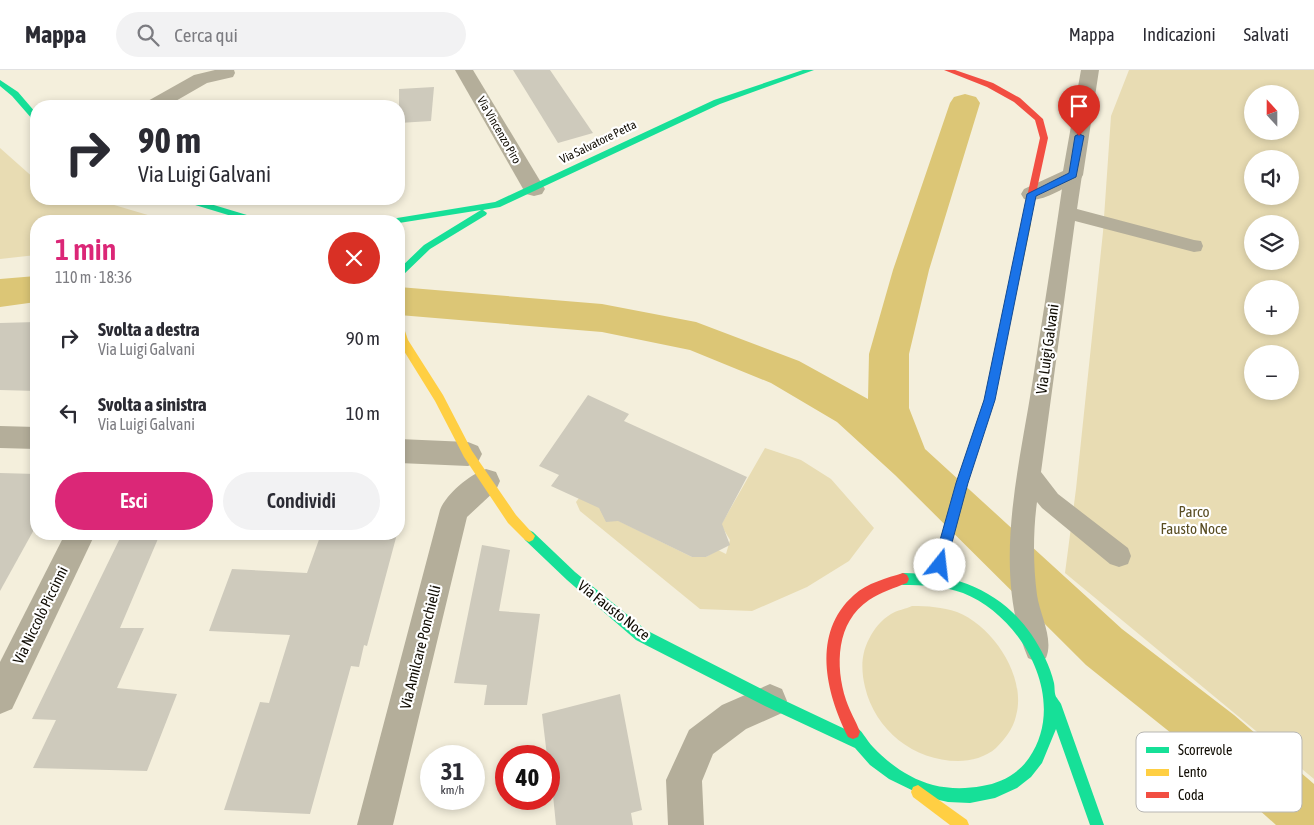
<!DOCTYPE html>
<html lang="it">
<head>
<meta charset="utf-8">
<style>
  body { margin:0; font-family:"Asap Condensed",sans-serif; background:#f2f2f3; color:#2b2b33; height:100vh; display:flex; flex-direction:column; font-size:19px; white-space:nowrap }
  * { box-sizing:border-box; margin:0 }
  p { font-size:16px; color:#7c7c81 }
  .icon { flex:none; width:28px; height:28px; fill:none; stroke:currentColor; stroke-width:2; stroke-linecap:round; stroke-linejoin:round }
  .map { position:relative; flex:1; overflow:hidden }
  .sheet { position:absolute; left:30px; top:145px; width:375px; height:325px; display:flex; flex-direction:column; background:#fff; border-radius:20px; box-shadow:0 2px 8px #0003 }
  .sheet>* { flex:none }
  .hud { position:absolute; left:30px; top:30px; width:375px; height:105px; border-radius:20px; box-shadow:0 2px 8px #0003; background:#fff; color:#2b2b33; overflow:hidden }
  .needle { width:32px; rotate:339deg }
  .fabs { position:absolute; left:1244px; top:15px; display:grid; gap:10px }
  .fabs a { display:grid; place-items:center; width:55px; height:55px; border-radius:50%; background:#fff; box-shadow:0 2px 8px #0003; font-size:25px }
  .speed { position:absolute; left:420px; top:675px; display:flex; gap:10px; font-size:25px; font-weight:700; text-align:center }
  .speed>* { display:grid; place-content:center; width:65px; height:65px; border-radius:50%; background:#fff; box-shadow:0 2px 8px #0003; line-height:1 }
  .speed small { font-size:12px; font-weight:400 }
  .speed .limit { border:8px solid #d22; background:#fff; color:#111 }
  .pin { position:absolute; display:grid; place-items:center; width:42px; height:42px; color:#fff; margin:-51px -21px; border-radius:50% 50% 50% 0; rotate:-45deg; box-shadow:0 0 5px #0007 }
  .pin .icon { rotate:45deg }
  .me { position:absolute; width:55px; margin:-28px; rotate:16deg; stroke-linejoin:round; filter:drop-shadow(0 0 4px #0008) }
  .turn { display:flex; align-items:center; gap:18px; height:105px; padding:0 25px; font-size:22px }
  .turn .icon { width:65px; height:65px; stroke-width:2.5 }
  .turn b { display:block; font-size:35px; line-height:42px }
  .round { display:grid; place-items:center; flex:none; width:52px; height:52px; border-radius:26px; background:#f2f2f3 }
  .headline { display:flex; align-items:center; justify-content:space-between; height:85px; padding:0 25px }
  h1 { font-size:30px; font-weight:600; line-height:38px; color:#db2777 }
  .cta { display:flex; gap:10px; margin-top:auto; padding:10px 25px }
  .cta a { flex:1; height:58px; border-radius:30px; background:#db2777; color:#fff; font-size:20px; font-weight:600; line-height:58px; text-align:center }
  .cta a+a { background:#f2f2f3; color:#2b2b33 }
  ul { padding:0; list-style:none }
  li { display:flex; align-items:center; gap:15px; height:75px; padding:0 25px }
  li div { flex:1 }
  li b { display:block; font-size:19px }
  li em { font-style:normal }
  header { display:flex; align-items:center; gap:30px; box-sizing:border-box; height:70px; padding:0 25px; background:#fff; border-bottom:1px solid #e1e1e2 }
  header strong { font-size:24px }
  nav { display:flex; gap:28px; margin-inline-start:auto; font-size:18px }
  .search { width:350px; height:45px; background:#f2f2f3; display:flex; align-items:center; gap:12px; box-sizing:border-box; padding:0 18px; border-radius:28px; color:#7c7c81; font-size:19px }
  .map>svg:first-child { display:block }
  .green { fill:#e8dcb3; fill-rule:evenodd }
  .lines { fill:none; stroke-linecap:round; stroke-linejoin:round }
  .canal { fill:#dcc676; fill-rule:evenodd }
  .building { fill:#cecabc }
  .lane { fill:#b4ae9a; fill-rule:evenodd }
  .street { fill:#b4ae9a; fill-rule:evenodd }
  .fast { fill:#16e098; fill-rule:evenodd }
  .slow { fill:#ffcf43; fill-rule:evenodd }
  .jam { fill:#f24e42; fill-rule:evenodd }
  .route { fill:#1a73e8; stroke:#114b97 }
  .labels { text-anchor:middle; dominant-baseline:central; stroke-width:4.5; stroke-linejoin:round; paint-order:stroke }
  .far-street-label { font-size:12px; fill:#100c03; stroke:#fff }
  .street-label { font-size:15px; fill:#100c03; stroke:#fff }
  .park-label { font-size:15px; fill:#594d22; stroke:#fff }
  .key { fill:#fff; stroke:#b7b6b3; stroke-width:1 }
  .key-label { font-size:14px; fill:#100c03 }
</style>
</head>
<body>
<header>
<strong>Mappa</strong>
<div class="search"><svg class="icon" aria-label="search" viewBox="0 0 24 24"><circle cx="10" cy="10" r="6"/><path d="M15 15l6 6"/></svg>Cerca qui</div>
<nav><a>Mappa</a><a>Indicazioni</a><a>Salvati</a></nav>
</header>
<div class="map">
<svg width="1314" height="755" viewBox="0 0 1314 755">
  <rect width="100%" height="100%" fill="#f4efdc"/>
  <g class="green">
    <path d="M1129,0H1314V709L1065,503L1076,419L1103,162L1111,46ZM1252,24H1290V61H1252ZM1252,89H1290V126H1252ZM1252,154H1290V191H1252ZM1252,219H1290V256H1252ZM1252,284H1290V321H1252Z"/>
    <path d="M0,78L36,110V129H94L168,151H36V185L0,189Z"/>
    <path d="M765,378L801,390L831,409L874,458L849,491L807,517L752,541L700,539L580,441L576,432L582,424L617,450L692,487H706L718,480L726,484L730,470L721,455Z"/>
    <path d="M912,536C928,536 942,537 957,542C993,556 1027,607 1016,646C1013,659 1005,669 996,678C986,687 971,691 958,691C914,691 875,660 865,617C861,600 861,584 869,569C874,559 881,550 891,544C897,540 906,539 912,536Z"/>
  </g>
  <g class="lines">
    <g class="canal">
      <path d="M965,24L976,27L980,33L929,200L909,284V338L925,379L1122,559L1234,645L1314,714V755H1276L1196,683L1086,595L895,405L837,352L771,313L690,280L602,262L399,245V217L602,234L696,252L799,291L868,329L869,284L893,200L950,33L954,27Z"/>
      <path d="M36,206V232L0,237V209Z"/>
    </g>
  </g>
  <g class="building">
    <path d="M513,0H550L593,63L558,73Z"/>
    <path d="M434,17L431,51L399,53V19Z"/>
    <path d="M36,252V321L0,320V253Z"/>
    <path d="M588,325L629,344L624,351L747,407L722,454L730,475L706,487H692L618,451L606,452L599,438L551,416L559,405L539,396Z"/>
    <path d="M0,403L36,404V456L0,521Z"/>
    <path d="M122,464H160L120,558H144L117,618L177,624L147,701L33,698L56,650L32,649Z"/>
    <path d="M321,464H397L367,576L364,575L359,597L351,596L310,744L224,740L260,632L269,633L290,565L209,561L232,499L307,503Z"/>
    <path d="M482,475L510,480L499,541L540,544L527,635H484L487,615L454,613Z"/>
    <path d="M620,624L642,740L631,743L633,755H556L549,686H547L542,644Z"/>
  </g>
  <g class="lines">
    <path class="lane" d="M1073,99L1079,101L1082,105L1077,139L1194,170L1201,171L1203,176L1201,181L1194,182L1075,151L1041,402L1058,424L1128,478L1131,486L1128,494L1119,497L1110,494L1042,438L1037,432C1033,461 1033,496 1037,525C1040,545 1054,569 1046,588L1037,592L1028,588C992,502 1018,403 1032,315C1043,245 1054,175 1064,105L1067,101Z"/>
    <g class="street">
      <path d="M215,0H234L235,3L233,7L207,13L167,36H143L146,32L194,5Z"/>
      <path d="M455,0H473L545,119L542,124L534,126L526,124Z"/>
      <path d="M1081,0H1099L1083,105L1080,110C1064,117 1042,134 1024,129L1021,124L1024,119L1063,101Z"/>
      <path d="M0,356L36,357V379L0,378Z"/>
      <path d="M399,369L468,372L478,376L482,384L478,392L468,396L399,393Z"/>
      <path d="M486,399L496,402L500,411L496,420L467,447L393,755H357L440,440C447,423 469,405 486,399Z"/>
      <path d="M65,464H95L12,639L0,644V592Z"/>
      <path d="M770,614L782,619L787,631L782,643L746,659L713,684L702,711L704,755H668L666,710L689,660L722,635Z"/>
    </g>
    <g class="fast">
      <path d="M803,0H814L720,34L500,137L483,140L487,143L486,145L430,179L402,206L399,207V199L424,175L481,140L399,153V151H390L391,149L495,132L714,30Z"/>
      <path d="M0,10L18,22L36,43V50H33L12,26L0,16Z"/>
      <path d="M181,129H194L260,149L262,151H248L182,131Z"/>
      <path d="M529,460L533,462L575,502L646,560L775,626L847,660L853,655C862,659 866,670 873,677C889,694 910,709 933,715C949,719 966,719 982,716C1001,713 1018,704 1029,688C1069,630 1022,546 963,523C944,516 923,515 903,515L899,513L897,509L899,505L903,503C967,504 1016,528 1045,588C1049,596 1052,605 1054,613C1055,618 1054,625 1057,628C1058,630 1060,632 1061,634L1104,755H1090L1056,659L1042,693L1031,707L1017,718L995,728L970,733L948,732L926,727L889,709L870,695L855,678L765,636L636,570L567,510L525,470L523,466L525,462Z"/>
    </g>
    <g class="slow">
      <path d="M1026,151L1031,154L994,330L968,413L942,509L940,513L936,515L932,513L930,509L956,413L984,330L1021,154Z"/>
      <path d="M399,254L403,255L408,270L443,325L472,381L516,445L535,466L533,470L529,472L525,470L508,453L464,387L435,331L399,273Z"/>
      <path d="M918,715L967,750L969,755H950L913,727L911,722L913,717Z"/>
    </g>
    <g class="jam">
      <path d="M944,0H955L993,13L1020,28L1043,49L1048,68L1029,156H1023L1021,154L1040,68L1035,50L1014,32L987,17Z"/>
      <path d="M903,503L907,505L909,509L907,513C894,518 881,522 869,530C836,552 835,596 846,630C850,642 856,651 860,662L858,667L853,669L848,667C826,623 811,563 854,525C867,513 887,508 903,503Z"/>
    </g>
  </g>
  <path class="route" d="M1079,64L1084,66L1076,107L1036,126L995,330L968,413L946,495L944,499L940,501L935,499L933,495L956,413L984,330L1027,124L1069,103L1075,66Z"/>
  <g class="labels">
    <g class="far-street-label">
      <text transform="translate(499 60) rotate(60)">Via Vincenzo Piro</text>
      <text transform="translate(598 72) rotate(-26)">Via Salvatore Petta</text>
    </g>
    <g class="street-label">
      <text transform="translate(1047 279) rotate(-82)">Via Luigi Galvani</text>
      <text transform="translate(614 540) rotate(38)">Via Fausto Noce</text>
      <text transform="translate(40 545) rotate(-64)">Via Niccolò Piccinni</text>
      <text transform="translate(420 577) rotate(-76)">Via Amilcare Ponchielli</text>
    </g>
    <g class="park-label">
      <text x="1194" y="441">Parco<tspan x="1194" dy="17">Fausto Noce</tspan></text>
    </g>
  </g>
  <rect x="1136" y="662" width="166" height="80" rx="8" class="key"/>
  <rect x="1146" y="677" width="23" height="6" fill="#16e098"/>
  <rect x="1146" y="699" width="23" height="7" fill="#ffcf43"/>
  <rect x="1146" y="722" width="23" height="6" fill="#f24e42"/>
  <g class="key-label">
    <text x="1178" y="685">Scorrevole</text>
    <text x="1178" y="707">Lento</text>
    <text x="1178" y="730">Coda</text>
  </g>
</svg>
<div class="fabs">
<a><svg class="needle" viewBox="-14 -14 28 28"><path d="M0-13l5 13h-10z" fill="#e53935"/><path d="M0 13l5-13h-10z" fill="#7c7c81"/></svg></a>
<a><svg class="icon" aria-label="sound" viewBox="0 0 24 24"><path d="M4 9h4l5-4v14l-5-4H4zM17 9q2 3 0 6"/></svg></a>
<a><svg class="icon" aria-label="layers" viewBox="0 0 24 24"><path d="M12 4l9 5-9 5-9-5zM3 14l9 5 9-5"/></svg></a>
<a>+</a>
<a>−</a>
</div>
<div class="speed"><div>31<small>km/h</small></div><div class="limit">40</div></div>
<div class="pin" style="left:1079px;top:66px;background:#d93025"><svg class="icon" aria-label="arrive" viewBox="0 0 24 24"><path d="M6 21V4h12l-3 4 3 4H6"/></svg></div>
<svg class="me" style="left:940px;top:495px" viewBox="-20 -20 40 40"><circle r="19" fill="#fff"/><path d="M0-13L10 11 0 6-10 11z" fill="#1a73e8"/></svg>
<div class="hud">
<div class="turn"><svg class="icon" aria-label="right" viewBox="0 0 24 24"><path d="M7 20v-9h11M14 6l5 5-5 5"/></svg><div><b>90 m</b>Via Luigi Galvani</div></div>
</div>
<section class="sheet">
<div class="headline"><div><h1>1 min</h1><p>110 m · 18:36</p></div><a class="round" style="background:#d93025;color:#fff"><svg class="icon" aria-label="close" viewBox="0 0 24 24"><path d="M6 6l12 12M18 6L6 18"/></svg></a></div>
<ul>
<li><svg class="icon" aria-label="right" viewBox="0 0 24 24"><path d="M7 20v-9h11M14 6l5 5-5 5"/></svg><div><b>Svolta a destra</b><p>Via Luigi Galvani</p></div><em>90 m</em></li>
<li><svg class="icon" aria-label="left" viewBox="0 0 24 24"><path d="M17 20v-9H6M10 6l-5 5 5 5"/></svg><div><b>Svolta a sinistra</b><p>Via Luigi Galvani</p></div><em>10 m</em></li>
</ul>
<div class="cta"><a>Esci</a><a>Condividi</a></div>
</section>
</div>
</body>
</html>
